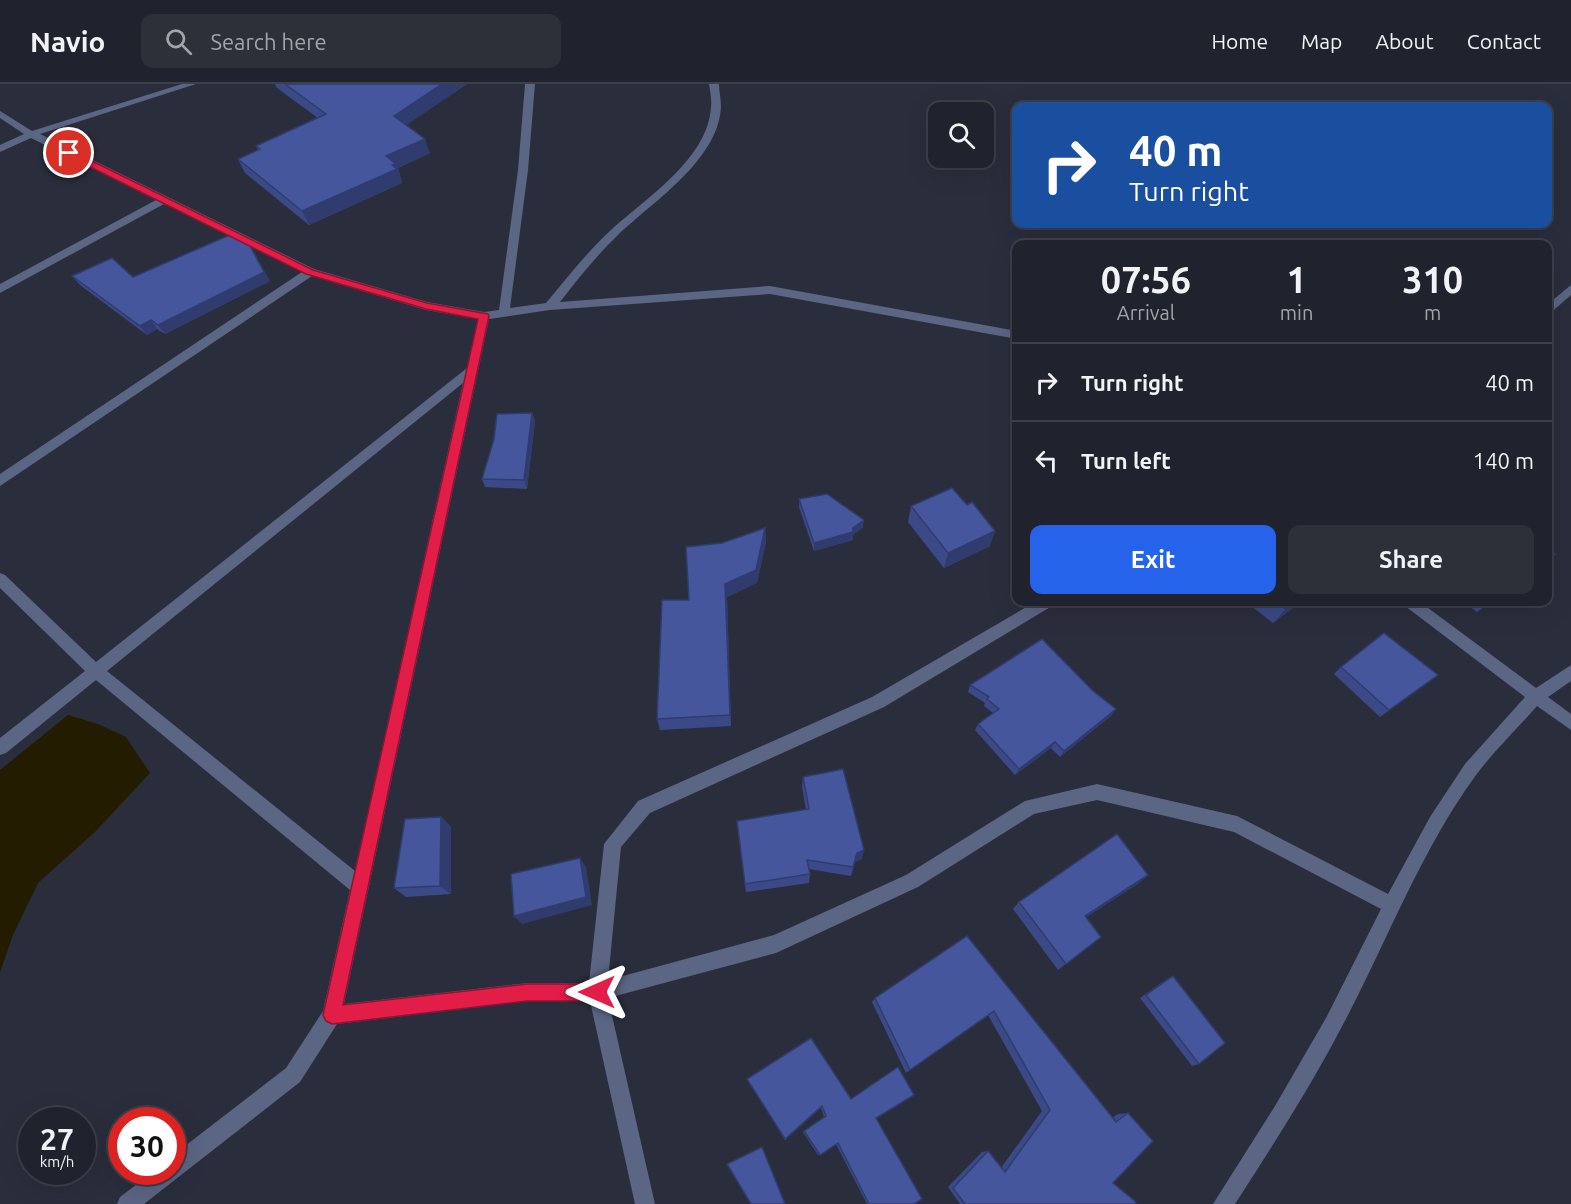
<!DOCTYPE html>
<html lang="en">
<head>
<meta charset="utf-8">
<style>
  body { margin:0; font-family:Ubuntu,sans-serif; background:#2d2f39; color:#f1f3f6; height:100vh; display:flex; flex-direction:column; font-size:22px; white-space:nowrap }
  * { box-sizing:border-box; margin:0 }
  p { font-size:20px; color:#a2a4aa }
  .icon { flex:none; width:33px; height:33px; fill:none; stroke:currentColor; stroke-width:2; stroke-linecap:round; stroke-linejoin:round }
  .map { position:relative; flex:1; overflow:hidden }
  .drawer { position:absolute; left:1012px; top:156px; width:540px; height:366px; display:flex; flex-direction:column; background:#20222d; border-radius:12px; box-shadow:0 6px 24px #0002,0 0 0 2px #3d3f49 }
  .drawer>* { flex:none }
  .top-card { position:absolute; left:1012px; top:18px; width:540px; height:126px; border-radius:12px; box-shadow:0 6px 24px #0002,0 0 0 2px #3d3f49; background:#1a4fa0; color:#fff; overflow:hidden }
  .buttons { position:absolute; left:928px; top:18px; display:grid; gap:12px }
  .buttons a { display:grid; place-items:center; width:66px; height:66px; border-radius:12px; background:#20222d; box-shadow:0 6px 24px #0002,0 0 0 2px #3d3f49; font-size:30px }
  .speed { position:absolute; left:18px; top:1023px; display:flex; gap:12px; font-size:30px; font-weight:700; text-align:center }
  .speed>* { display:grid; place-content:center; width:78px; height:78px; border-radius:50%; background:#20222d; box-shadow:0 6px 24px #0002,0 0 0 2px #3d3f49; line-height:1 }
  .speed small { font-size:15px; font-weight:400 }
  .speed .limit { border:9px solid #d22; background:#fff; color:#111 }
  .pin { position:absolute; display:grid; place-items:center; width:51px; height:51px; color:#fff; margin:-26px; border:3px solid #fff; border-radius:50%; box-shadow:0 2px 6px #0007 }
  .me { position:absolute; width:66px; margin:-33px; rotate:270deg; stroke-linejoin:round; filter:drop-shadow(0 0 4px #0008) }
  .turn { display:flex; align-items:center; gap:21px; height:126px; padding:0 18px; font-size:27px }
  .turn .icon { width:78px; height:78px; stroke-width:2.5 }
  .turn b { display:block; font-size:42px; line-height:51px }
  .eta { display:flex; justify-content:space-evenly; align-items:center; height:102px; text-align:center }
  .eta b { font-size:36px; font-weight:700; line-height:42px }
  .primary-button { display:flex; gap:12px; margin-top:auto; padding:12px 18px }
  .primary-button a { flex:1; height:69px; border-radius:12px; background:#2563eb; color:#fff; font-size:24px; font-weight:700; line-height:69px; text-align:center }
  .primary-button a+a { background:#2d2f39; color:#f1f3f6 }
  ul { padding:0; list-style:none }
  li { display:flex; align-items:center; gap:18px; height:78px; padding:0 18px; border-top:2px solid #3d3f49 }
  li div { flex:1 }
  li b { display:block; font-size:22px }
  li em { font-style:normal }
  header { display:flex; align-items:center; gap:36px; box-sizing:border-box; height:84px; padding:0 30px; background:#20222d; border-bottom:2px solid #3d3f49 }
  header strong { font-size:28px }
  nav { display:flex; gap:33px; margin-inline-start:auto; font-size:21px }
  .search { width:420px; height:54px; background:#2d2f39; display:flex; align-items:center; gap:15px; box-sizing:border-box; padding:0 21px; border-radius:12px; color:#a2a4aa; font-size:22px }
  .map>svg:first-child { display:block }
  .water { fill:#241c01 }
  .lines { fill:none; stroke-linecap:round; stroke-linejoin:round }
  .minor { fill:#5b6584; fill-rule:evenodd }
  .wall { fill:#3b4a87 }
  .shaded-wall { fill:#303c6e }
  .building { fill:#45569d; stroke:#303c6e; stroke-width:1.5 }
  .route { fill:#e11d48; stroke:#92132f; stroke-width:1.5 }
</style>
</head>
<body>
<header>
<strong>Navio</strong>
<div class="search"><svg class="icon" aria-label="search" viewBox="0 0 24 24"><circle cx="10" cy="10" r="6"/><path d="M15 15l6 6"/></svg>Search here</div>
<nav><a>Home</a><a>Map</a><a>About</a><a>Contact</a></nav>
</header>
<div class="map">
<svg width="1571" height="1120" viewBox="0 0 1571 1120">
  <rect width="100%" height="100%" fill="#2a2e3c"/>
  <path class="water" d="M68,631L98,640L126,653L150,689L95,748L38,799L13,851L0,888V686Z"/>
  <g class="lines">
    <g class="minor">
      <path d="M182,0H196L40,50L314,185L427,218L484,228L499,226L518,86L525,0H535L528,86L510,224L546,219C567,194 587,168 611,146C646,114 708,75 711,23C712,16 710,7 709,0H719C719,7 721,15 721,23C718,77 652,118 617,152C596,172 578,195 560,218L770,202L1017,247V255L770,210L550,226L489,235L344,920L527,899H589L604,760L638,717L872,613L1035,518H1054L1052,522L884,623L650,729L621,763L608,896L774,851L906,791L1025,717L1097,700L1237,732L1388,810L1430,733L1465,680L1525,613L1405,522L1403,518H1420L1536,604L1571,581V597L1548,613L1571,630V646L1537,622C1517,645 1494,667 1476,691C1419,769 1385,863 1339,948C1308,1007 1271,1064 1235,1120H1213L1275,1022L1326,934L1381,825L1234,748L1097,716L1034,730L918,803L776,869L608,914L655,1120H635L590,917H527L337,940L300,998L144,1120H117L120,1113L153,1088H172V1072L286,984L323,927L350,806L96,596L6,669L0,671V654L85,587L0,504V489L5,491L96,578L467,284L478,235L426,226L312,192L0,402V390L302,188L164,120L0,209V200L156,116L31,54L0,68V61L24,50L0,34V27L32,47ZM463,299L355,787L107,587Z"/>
      <path d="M1571,201V211L1548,231V220Z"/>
    </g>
  </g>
  <g class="wall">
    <path d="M275,0H467L406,41L430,69L398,84L402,99L309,141L245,89L238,75L258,66L256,62L318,34L277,4Z"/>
    <path d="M72,192L133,193L270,197L165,250L157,245L147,251L80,201Z"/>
    <path d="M532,329L535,337L527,405L485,403L482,395Z"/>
    <path d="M799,415L863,443L853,451V456L814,467L799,423Z"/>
    <path d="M911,422L990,462L944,484L908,438Z"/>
    <path d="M765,444L766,458L757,499L727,513L731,642L660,646L657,635L689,516L722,459Z"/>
    <path d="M1246,518H1301L1273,539Z"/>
    <path d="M1464,518H1491L1477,528Z"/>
    <path d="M1341,583L1438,591L1380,633L1334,590Z"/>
    <path d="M970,601L1112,631L1060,673L1051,664L1015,691L975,646L978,640L993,629L984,622L985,619L968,608Z"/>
    <path d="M803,693L862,775L855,778L851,792L809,785L810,790L809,799L746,808L737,737L806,726L802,703Z"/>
    <path d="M441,733L451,743V810L406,813L394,804Z"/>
    <path d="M1139,799L1086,833L1101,853L1058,886L1013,825L1019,818Z"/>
    <path d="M967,852L1112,1034L1118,1030L1128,1029L1113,1099L1135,1120H960L948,1103L982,1068L988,1067L1001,1084L1042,1027L988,931L906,989L872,918L875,914Z"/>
    <path d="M1173,892L1199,980L1192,982L1140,914L1167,895Z"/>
    <path d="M747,995L851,1015L876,1034L914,1120H867L836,1060L818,1071L803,1048L824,1033L821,1024L785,1056Z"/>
  </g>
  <g class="shaded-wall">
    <path d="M442,0H467L399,46L394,32Z"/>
    <path d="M425,55L430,69L398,84L402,99L309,141L302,127L386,72Z"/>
    <path d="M249,160L270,197L165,250L158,241Z"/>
    <path d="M151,236L157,245L147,251L140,242Z"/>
    <path d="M532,329L535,337L527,405L524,396Z"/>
    <path d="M864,436L863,443L853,451V456L814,467V459L853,444Z"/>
    <path d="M765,444L766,458L757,499L727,513L731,642L730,631L725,500Z"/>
    <path d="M995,447L990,462L944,484L948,469Z"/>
    <path d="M1296,518H1301L1273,539L1286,525Z"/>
    <path d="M1116,625L1112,631L1060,673L1064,667Z"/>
    <path d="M1055,658L1051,664L1015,691L1019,685Z"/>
    <path d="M441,733L451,743V810L440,802Z"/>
    <path d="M864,766L862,775L855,778L851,792L857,769Z"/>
    <path d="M580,774L586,783L592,821L522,840L514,832Z"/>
    <path d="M1148,791L1139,799L1077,839L1085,832Z"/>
  </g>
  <g class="building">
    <path d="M285,0H442L394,32L425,55L386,72L396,80L392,81L397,85L302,127L238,75L260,65L256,62L326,30Z"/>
    <path d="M232,150L249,160L264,188L158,241L151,236L140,242L72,192L112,174L133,193Z"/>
    <path d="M532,329L524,396L482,395L494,355L497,330Z"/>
    <path d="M952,404L967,421L972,418L995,447L948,469L911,422Z"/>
    <path d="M827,410L864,436L853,444V448L814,459L799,415Z"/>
    <path d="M765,444L756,486L725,500L730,631L657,635L662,516H689L686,463L722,459Z"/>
    <path d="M1548,466L1555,470L1548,475Z"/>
    <path d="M1276,518H1296L1286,525Z"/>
    <path d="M1384,549L1438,591L1389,626L1341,583Z"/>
    <path d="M1042,555L1093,607L1116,625L1064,667L1055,658L1019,685L978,640L999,625L987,615L989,613L970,601Z"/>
    <path d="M843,685L864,766L857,769L853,783L807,776L810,790L745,800L737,737L809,725L803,693Z"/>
    <path d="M441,733L440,802L394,804L405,735Z"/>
    <path d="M1117,750L1148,791L1085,832L1101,853L1066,880L1019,818Z"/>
    <path d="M580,774L586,813L514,832L511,790Z"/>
    <path d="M967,852L1116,1038L1128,1029L1153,1057L1113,1099L1136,1118L1135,1120H965L953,1104L988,1067L1005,1088L1050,1026L994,927L910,986L875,914Z"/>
    <path d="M1173,892L1225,959L1199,980L1146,911Z"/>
    <path d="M811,954L851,1015L898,983L914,1011L876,1034L922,1115L914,1120H869L838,1059L820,1071L804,1047L826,1032L822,1022L785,1055L747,995Z"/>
    <path d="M762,1063L785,1120H751L727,1080Z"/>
  </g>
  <path class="route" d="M66,67H72L313,186L427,219L488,230L489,232L343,921L527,900H597L603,902L605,908L603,914L597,917H527L332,940L326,937L323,931L478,235L426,225L306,190L66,71Z"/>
</svg>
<div class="buttons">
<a><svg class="icon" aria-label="search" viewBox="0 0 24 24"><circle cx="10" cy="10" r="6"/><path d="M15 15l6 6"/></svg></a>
</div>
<div class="speed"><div>27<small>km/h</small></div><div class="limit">30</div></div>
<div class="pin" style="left:69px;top:69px;background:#d93025"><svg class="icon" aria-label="arrive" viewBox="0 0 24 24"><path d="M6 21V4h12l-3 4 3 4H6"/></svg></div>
<svg class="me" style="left:597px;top:908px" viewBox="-20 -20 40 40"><path d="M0-17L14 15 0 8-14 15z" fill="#e11d48" stroke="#fff" stroke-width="4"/></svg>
<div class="top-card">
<div class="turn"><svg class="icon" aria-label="right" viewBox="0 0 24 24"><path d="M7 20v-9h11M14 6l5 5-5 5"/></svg><div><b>40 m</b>Turn right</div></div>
</div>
<section class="drawer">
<div class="eta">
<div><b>07:56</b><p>Arrival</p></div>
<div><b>1</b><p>min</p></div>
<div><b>310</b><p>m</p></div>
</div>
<ul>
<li><svg class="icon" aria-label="right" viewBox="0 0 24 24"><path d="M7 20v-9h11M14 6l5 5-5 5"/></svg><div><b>Turn right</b></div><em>40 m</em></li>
<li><svg class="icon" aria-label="left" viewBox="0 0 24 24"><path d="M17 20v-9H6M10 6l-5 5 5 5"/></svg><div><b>Turn left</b></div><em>140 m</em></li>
</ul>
<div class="primary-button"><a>Exit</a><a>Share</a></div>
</section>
</div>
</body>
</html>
